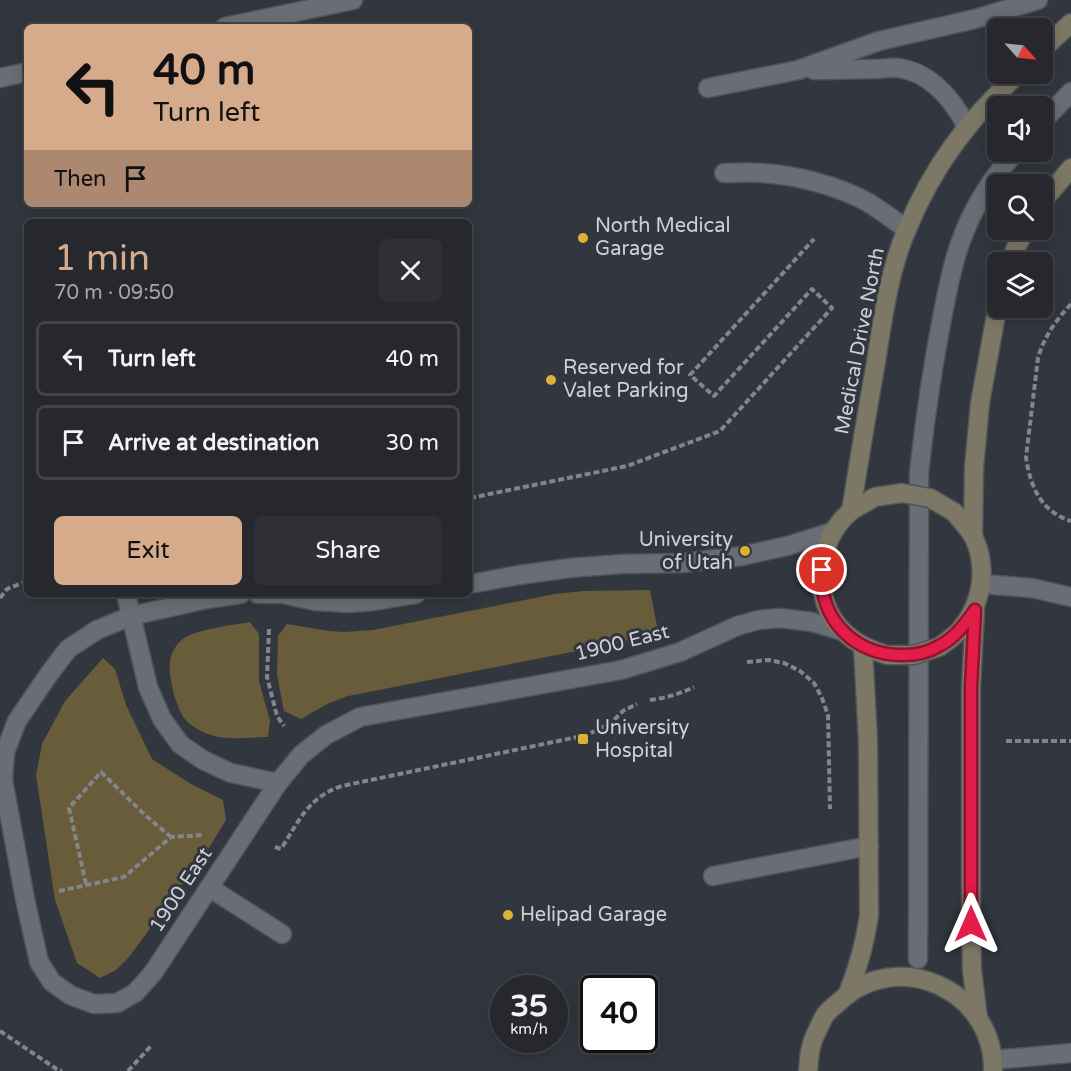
<!DOCTYPE html>
<html lang="en">
<head>
<meta charset="utf-8">
<style>
  body { margin:0; font-family:"Varela Round",sans-serif; background:#2e3036; color:#f1f3f6; height:100vh; display:flex; flex-direction:column; font-size:22px; white-space:nowrap }
  * { box-sizing:border-box; margin:0 }
  p { font-size:20px; color:#a4a6aa }
  .icon { flex:none; width:33px; height:33px; fill:none; stroke:currentColor; stroke-width:2; stroke-linecap:round; stroke-linejoin:round }
  .map { position:relative; flex:1; overflow:hidden }
  .details { position:absolute; left:24px; top:219px; width:448px; height:378px; display:flex; flex-direction:column; background:#26282e; border-radius:9px; box-shadow:0 3px 15px #0003,0 0 0 2px #42444a }
  .details>* { flex:none }
  .banner { position:absolute; left:24px; top:24px; width:448px; height:183px; border-radius:9px; box-shadow:0 3px 15px #0003,0 0 0 2px #42444a; background:#d6ab8b; color:#111; overflow:hidden }
  .needle { width:39px; rotate:117deg }
  .fabs { position:absolute; left:987px; top:18px; display:grid; gap:12px }
  .fabs a { display:grid; place-items:center; width:66px; height:66px; border-radius:9px; background:#26282e; box-shadow:0 3px 15px #0003,0 0 0 2px #42444a; font-size:30px }
  .speed { position:absolute; left:490px; top:975px; display:flex; gap:12px; font-size:30px; font-weight:700; text-align:center }
  .speed>* { display:grid; place-content:center; width:78px; height:78px; border-radius:50%; background:#26282e; box-shadow:0 3px 15px #0003,0 0 0 2px #42444a; line-height:1 }
  .speed small { font-size:15px; font-weight:400 }
  .speed .limit { border:3px solid #111; border-radius:9px; background:#fff; color:#111 }
  .pin { position:absolute; display:grid; place-items:center; width:51px; height:51px; color:#fff; margin:-26px; border:3px solid #fff; border-radius:50%; box-shadow:0 2px 6px #0007 }
  .me { position:absolute; width:66px; margin:-33px; rotate:0deg; stroke-linejoin:round; filter:drop-shadow(0 0 4px #0008) }
  .turn { display:flex; align-items:center; gap:21px; height:126px; padding:0 30px; font-size:27px }
  .turn .icon { width:78px; height:78px; stroke-width:2.5 }
  .turn b { display:block; font-size:42px; line-height:51px }
  .then { display:flex; align-items:center; height:57px; padding:0 30px; background:#0003; gap:12px; font-size:22px }
  .round { display:grid; place-items:center; flex:none; width:63px; height:63px; border-radius:9px; background:#2e3036 }
  .headline { display:flex; align-items:center; justify-content:space-between; height:102px; padding:0 30px }
  h1 { font-size:36px; font-weight:600; line-height:45px; color:#d6ab8b }
  .action { display:flex; gap:12px; margin-top:auto; padding:12px 30px }
  .action a { flex:1; height:69px; border-radius:9px; background:#d6ab8b; color:#111; font-size:24px; font-weight:600; line-height:69px; text-align:center }
  .action a+a { background:#2e3036; color:#f1f3f6 }
  ul { padding:0; list-style:none }
  li { display:flex; align-items:center; gap:18px; height:75px; margin:0 12px 9px; padding:0 18px; border:3px solid #42444a; border-radius:9px }
  li div { flex:1 }
  li b { display:block; font-size:22px }
  li em { font-style:normal }
  .map>svg:first-child { display:block }
  .green { fill:#695c3a }
  .lines { fill:none; stroke-linecap:round; stroke-linejoin:round }
  .lane-casing { stroke:#4f545a; stroke-width:21 }
  .secondary-casing { stroke:#4f545a; stroke-width:21 }
  .path { stroke:#82858c; stroke-width:4; stroke-dasharray:6 3; stroke-linecap:butt }
  .lane { stroke:#696e76; stroke-width:18 }
  .secondary { stroke:#7d7865; stroke-width:18 }
  .secondary-bridge-casing { stroke:#4f545a; stroke-width:21; stroke-linecap:butt }
  .secondary-bridge { stroke:#7d7865; stroke-width:18 }
  .route-casing { stroke:#92132f; stroke-width:15 }
  .route { stroke:#e11d48; stroke-width:10 }
  .poi-dot { fill:#ddb133; stroke:#32363e; stroke-width:2 }
  .labels { text-anchor:middle; dominant-baseline:central; stroke-width:6; stroke-linejoin:round; paint-order:stroke }
  .poi-label { font-size:20px; fill:#ced1d6; stroke:#32363e; text-anchor:start }
  .street-label { font-size:20px; fill:#ced1d6; stroke:#32363e }
</style>
</head>
<body>
<div class="map">
<svg width="1071" height="1071" viewBox="0 0 1071 1071">
  <rect width="100%" height="100%" fill="#32363e"/>
  <g class="green">
    <path d="M650,590L658,631L618,643L348,696L329,703L301,719L284,711L277,675L278,636L287,624L329,631L345,632L373,630L555,594L584,591Z"/>
    <path d="M250,622L259,634V681L270,721L268,737C251,737 224,741 208,734C200,731 191,726 185,719C176,708 168,676 170,662C171,653 176,644 183,639C196,629 234,625 250,622Z"/>
    <path d="M103,658L115,669L126,705L152,759L191,784L223,800L226,820L207,851L129,957L116,970L100,978L77,963L55,900L36,775L42,744L65,701Z"/>
  </g>
  <g class="lines">
    <defs>
      <g id="lane">
        <path d="M225,27L353,0"/>
        <path d="M814,70C835,70 855,69 875,69C883,69 891,67 899,68C931,73 953,100 967,127"/>
        <path d="M0,78L27,72"/>
        <path d="M708,88L798,70L879,41L975,19L1038,0"/>
        <path d="M1042,122L1071,92"/>
        <path d="M724,173C737,173 749,172 762,173C796,175 839,186 869,203C882,211 894,220 907,230"/>
        <path d="M470,584L519,575L570,568L622,564L682,563L742,556L787,546L832,532"/>
        <path d="M982,584L1032,588L1071,597"/>
        <path d="M126,594L148,687L162,719L180,744L203,760L231,773L278,783"/>
        <path d="M241,594L207,599L131,616L97,630L68,649L49,674L17,721L5,752L3,780L25,899L39,962L52,982L70,995L94,1004L117,1003L135,993L153,973L278,783L301,755L326,735L360,717L621,670L680,652L737,626L758,620L780,618L812,622L842,631"/>
        <path d="M258,594H282L315,601L349,603L373,601L416,594"/>
        <path d="M713,876L869,846"/>
        <path d="M210,888L282,934"/>
        <path d="M918,959L919,473C925,417 933,363 944,308C949,283 954,257 964,233C976,203 994,175 1016,152"/>
        <path d="M993,1060L1071,1053"/>
      </g>
      <g id="secondary">
        <path d="M1042,50L1071,23"/>
        <path d="M1042,202L1071,168"/>
        <path d="M1010,262L1016,247L1026,230"/>
        <path d="M875,497C867,502 858,506 851,511C816,540 810,599 843,631C856,644 871,650 887,655"/>
        <path d="M851,511C859,461 867,412 876,362C883,317 889,271 907,229C933,166 968,120 1018,74"/>
        <path d="M973,536L974,468L980,403L998,304"/>
        <path d="M975,610L971,687V924L972,970L978,1018"/>
        <path d="M939,647C946,642 955,636 960,630C982,604 988,569 974,538C970,529 960,520 954,512"/>
        <path d="M848,993C858,968 865,943 869,916L868,742L863,647"/>
        <path d="M808,1071C809,1062 809,1052 812,1044C813,1038 817,1032 819,1027C821,1023 823,1018 825,1015C829,1010 834,1006 839,1002C897,946 995,990 993,1071"/>
      </g>
    </defs>
    <use href="#lane" class="lane-casing"/>
    <use href="#secondary" class="secondary-casing"/>
    <g class="path">
      <path d="M1071,304C1056,320 1044,337 1038,358L1026,457C1030,486 1041,512 1071,521"/>
      <path d="M470,498L627,466L720,431L832,308L812,289L714,396L690,375L814,239"/>
      <path d="M0,598L7,589L27,581"/>
      <path d="M269,629L267,677L277,716L284,726"/>
      <path d="M747,662L768,660L784,663L800,671L814,683L822,698L828,715L830,809"/>
      <path d="M650,700C665,698 680,694 694,687"/>
      <path d="M1006,741H1071"/>
      <path d="M275,847L281,849C299,821 308,797 342,786L587,735L612,722L623,711L637,704"/>
      <path d="M86,884L69,808L101,772L145,815L171,837"/>
      <path d="M59,891L124,877L171,837L203,835"/>
      <path d="M0,1031L58,1070L62,1071"/>
      <path d="M128,1071L151,1046"/>
    </g>
    <use href="#lane" class="lane"/>
    <use href="#secondary" class="secondary"/>
    <defs>
      <g id="secondary-bridge">
        <path d="M875,497L902,493L930,498L954,512"/>
        <path d="M887,655H914L939,647"/>
      </g>
    </defs>
    <use href="#secondary-bridge" class="secondary-bridge-casing"/>
    <use href="#secondary-bridge" class="secondary-bridge"/>
  </g>
  <g class="lines">
    <defs>
      <path id="route" d="M822,570C818,619 855,656 904,655C915,655 929,652 939,646C955,638 965,624 975,610L971,687V924"/>
    </defs>
    <use href="#route" class="route-casing"/>
    <use href="#route" class="route"/>
  </g>
  <g class="poi-dot">
    <circle cx="583" cy="238" r="6"/>
    <circle cx="551" cy="380" r="6"/>
    <circle cx="745" cy="551" r="6"/>
    <rect x="577" y="733" width="12" height="12" rx="3"/>
    <circle cx="508" cy="915" r="6"/>
  </g>
  <g class="labels">
    <g class="poi-label">
      <text x="595" y="226">North Medical<tspan x="595" dy="23">Garage</tspan></text>
      <text x="563" y="368">Reserved for<tspan x="563" dy="23">Valet Parking</tspan></text>
      <text x="733" y="540" text-anchor="end">University<tspan x="733" dy="23">of Utah</tspan></text>
      <text x="595" y="728">University<tspan x="595" dy="23">Hospital</tspan></text>
      <text x="520" y="915">Helipad Garage</text>
    </g>
    <g class="street-label">
      <text transform="translate(860 341) rotate(-79)">Medical Drive North</text>
      <text transform="translate(622 643) rotate(-14)">1900 East</text>
      <text transform="translate(181 890) rotate(-57)">1900 East</text>
    </g>
  </g>
</svg>
<div class="fabs">
<a><svg class="needle" viewBox="-14 -14 28 28"><path d="M0-13l5 13h-10z" fill="#e53935"/><path d="M0 13l5-13h-10z" fill="#a4a6aa"/></svg></a>
<a><svg class="icon" aria-label="sound" viewBox="0 0 24 24"><path d="M4 9h4l5-4v14l-5-4H4zM17 9q2 3 0 6"/></svg></a>
<a><svg class="icon" aria-label="search" viewBox="0 0 24 24"><circle cx="10" cy="10" r="6"/><path d="M15 15l6 6"/></svg></a>
<a><svg class="icon" aria-label="layers" viewBox="0 0 24 24"><path d="M12 4l9 5-9 5-9-5zM3 14l9 5 9-5"/></svg></a>
</div>
<div class="speed"><div>35<small>km/h</small></div><div class="limit">40</div></div>
<div class="pin" style="left:822px;top:570px;background:#d93025"><svg class="icon" aria-label="arrive" viewBox="0 0 24 24"><path d="M6 21V4h12l-3 4 3 4H6"/></svg></div>
<svg class="me" style="left:971px;top:924px" viewBox="-20 -20 40 40"><path d="M0-17L14 15 0 8-14 15z" fill="#e11d48" stroke="#fff" stroke-width="4"/></svg>
<div class="banner">
<div class="turn"><svg class="icon" aria-label="left" viewBox="0 0 24 24"><path d="M17 20v-9H6M10 6l-5 5 5 5"/></svg><div><b>40 m</b>Turn left</div></div>
<div class="then">Then<svg class="icon" aria-label="arrive" viewBox="0 0 24 24"><path d="M6 21V4h12l-3 4 3 4H6"/></svg></div>
</div>
<section class="details">
<div class="headline"><div><h1>1 min</h1><p>70 m · 09:50</p></div><a class="round"><svg class="icon" aria-label="close" viewBox="0 0 24 24"><path d="M6 6l12 12M18 6L6 18"/></svg></a></div>
<ul>
<li><svg class="icon" aria-label="left" viewBox="0 0 24 24"><path d="M17 20v-9H6M10 6l-5 5 5 5"/></svg><div><b>Turn left</b></div><em>40 m</em></li>
<li><svg class="icon" aria-label="arrive" viewBox="0 0 24 24"><path d="M6 21V4h12l-3 4 3 4H6"/></svg><div><b>Arrive at destination</b></div><em>30 m</em></li>
</ul>
<div class="action"><a>Exit</a><a>Share</a></div>
</section>
</div>
</body>
</html>
